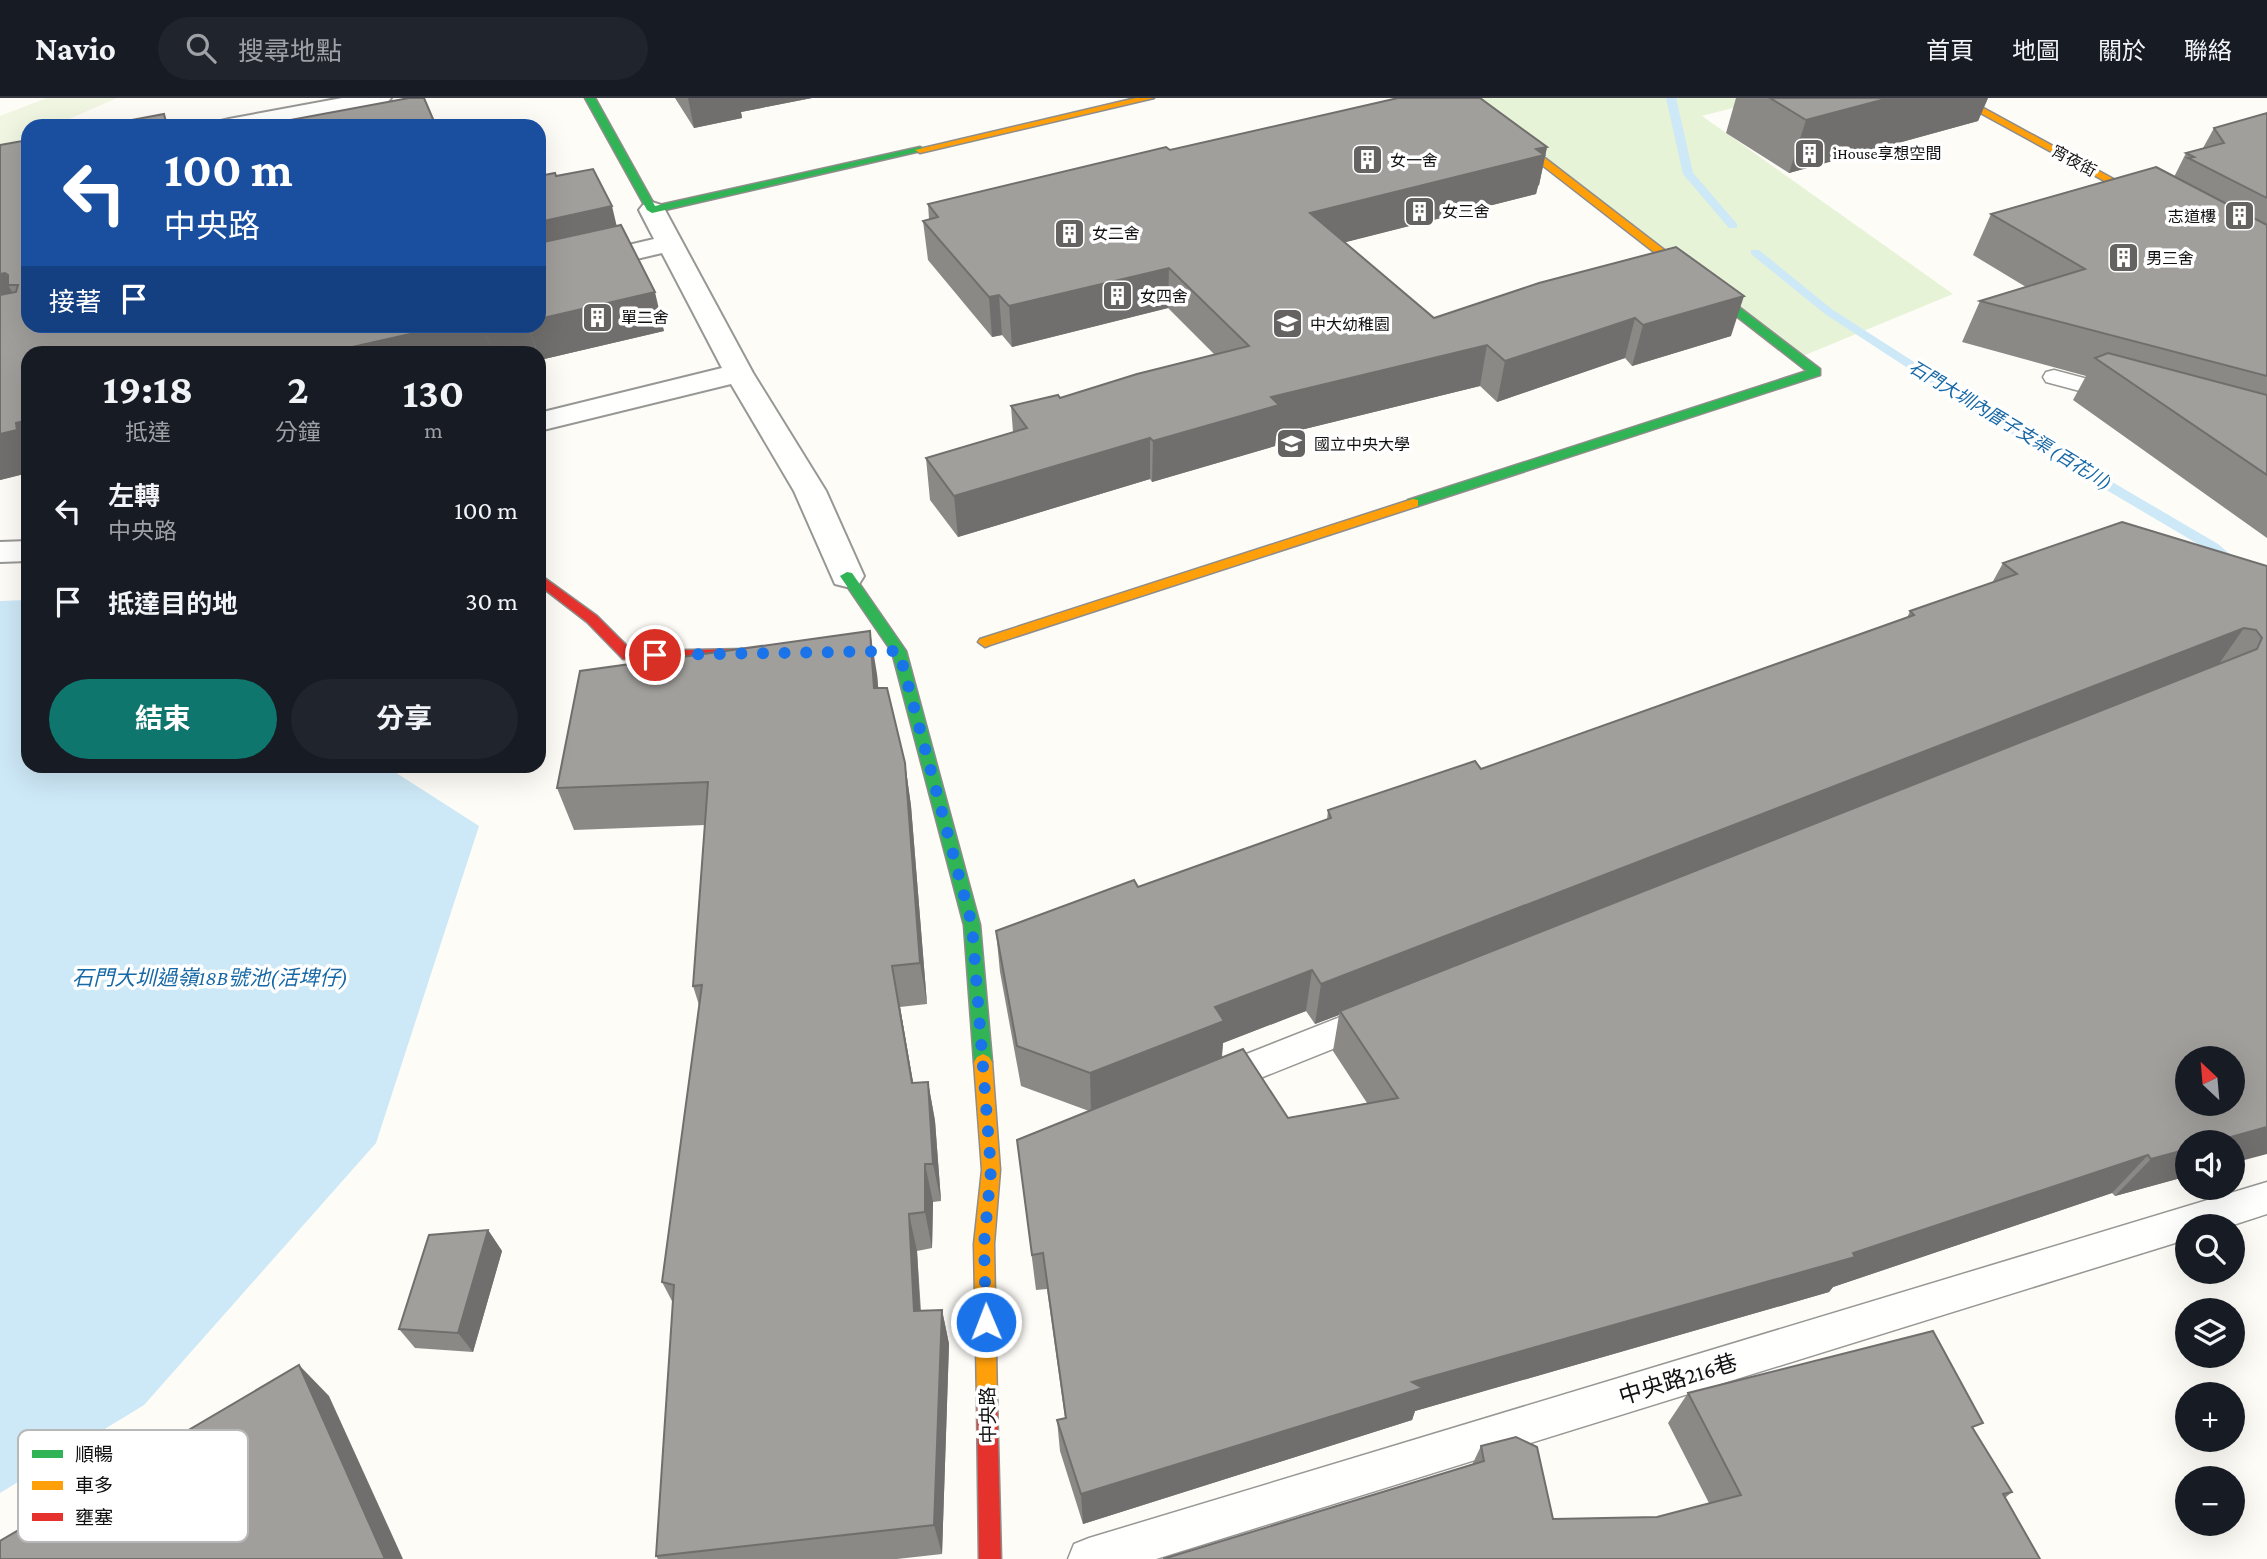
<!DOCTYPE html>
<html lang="zh-TW">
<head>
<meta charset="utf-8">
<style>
  body { margin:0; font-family:"Crimson Pro","Noto Sans TC",serif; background:#20242c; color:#f1f3f6; height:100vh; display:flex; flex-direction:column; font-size:26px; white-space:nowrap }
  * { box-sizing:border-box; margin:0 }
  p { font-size:23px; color:#9ea1a6 }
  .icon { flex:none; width:38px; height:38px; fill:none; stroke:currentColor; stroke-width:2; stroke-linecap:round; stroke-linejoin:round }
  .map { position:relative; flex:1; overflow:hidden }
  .sheet { position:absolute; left:21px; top:248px; width:525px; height:427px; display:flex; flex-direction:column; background:#171b24; border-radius:21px; box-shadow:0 7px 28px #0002 }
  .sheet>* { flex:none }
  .banner { position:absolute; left:21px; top:21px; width:525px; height:214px; border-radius:21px; box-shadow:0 7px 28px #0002; background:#1a4fa0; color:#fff; overflow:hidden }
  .needle { width:46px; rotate:334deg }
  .buttons { position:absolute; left:2175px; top:948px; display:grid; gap:14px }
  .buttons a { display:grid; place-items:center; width:70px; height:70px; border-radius:50%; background:#171b24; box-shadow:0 7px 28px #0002; font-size:35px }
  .pin { position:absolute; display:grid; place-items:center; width:60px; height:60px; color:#fff; margin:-30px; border:4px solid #fff; border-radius:50%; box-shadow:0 2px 7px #0007 }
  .me { position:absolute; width:77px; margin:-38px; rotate:359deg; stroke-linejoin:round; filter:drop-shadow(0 0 5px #0008) }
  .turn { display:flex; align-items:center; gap:24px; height:147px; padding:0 28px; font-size:32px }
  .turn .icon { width:91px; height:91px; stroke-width:2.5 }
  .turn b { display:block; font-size:49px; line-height:60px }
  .then { display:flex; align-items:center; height:66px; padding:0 28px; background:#0003; gap:14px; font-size:26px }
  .eta { display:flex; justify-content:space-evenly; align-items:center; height:119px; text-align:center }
  .eta b { font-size:42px; font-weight:700; line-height:49px }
  .button { display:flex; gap:14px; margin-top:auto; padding:14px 28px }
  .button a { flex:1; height:80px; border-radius:42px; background:#0f766e; color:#fff; font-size:28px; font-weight:700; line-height:80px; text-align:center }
  .button a+a { background:#20242c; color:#f1f3f6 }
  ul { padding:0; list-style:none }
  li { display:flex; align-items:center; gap:21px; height:91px; padding:0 28px }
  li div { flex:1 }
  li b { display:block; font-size:26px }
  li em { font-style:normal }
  header { display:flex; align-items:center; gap:42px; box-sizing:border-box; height:98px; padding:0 35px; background:#171b24; border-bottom:2px solid #363941 }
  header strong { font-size:33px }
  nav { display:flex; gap:38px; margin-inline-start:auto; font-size:24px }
  .search { width:490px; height:63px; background:#20242c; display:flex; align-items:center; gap:18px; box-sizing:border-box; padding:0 24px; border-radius:38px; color:#9ea1a6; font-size:26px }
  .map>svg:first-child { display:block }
  .green { fill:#e7f3d7 }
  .pitch { fill:#f0f6e1 }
  .water { fill:#cde8f7 }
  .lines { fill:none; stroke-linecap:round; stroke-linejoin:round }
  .stream { fill:#cde8f7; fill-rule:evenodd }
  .lane-casing { stroke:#979795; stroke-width:3 }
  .street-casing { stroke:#979795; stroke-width:4 }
  .fast-casing { stroke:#8e8d8b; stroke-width:3 }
  .slow-casing { stroke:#8e8d8b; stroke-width:3 }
  .jam-casing { stroke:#8e8d8b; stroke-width:3 }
  .lane { fill:#fffffe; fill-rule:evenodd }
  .street { fill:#fffffe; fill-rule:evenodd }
  .fast { fill:#30b455; fill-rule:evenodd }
  .slow { fill:#ff9f0a; fill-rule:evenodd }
  .jam { fill:#e5322d; fill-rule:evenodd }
  .wall { fill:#8a8986; fill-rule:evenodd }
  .shaded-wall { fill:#716f6d }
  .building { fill:#a19f9c; stroke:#716f6d; stroke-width:2; fill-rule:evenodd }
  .route { stroke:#1a73e8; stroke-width:12; stroke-dasharray:0 21.6 }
  .labels { text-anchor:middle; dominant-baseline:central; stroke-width:7; stroke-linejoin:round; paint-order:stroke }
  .far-poi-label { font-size:16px; fill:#111; stroke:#fff; text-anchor:start }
  .far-street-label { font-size:16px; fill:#111; stroke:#fff }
  .far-water-label { font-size:18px; font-style:italic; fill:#1768a6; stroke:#fff }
  .street-label { font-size:19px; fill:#111; stroke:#fff }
  .water-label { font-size:21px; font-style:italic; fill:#1768a6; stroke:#fff }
  .near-street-label { font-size:23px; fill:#111; stroke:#fff }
  .key { fill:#fff; stroke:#b8b8b8; stroke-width:2 }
  .key-label { font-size:19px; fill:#111 }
</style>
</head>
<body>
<header>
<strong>Navio</strong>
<div class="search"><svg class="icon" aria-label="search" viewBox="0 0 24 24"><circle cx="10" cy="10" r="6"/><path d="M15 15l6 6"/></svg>搜尋地點</div>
<nav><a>首頁</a><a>地圖</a><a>關於</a><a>聯絡</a></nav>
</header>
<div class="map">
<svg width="2267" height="1461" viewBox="0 0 2267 1461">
  <rect width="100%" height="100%" fill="#fdfcf7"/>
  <path class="green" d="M1461,0H1771L1702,18L1953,196L1798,260Z"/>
  <path class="pitch" d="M47,0H117L53,28H28V38L0,50V18Z"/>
  <path class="water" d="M28,502V668L387,669L479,728L376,1045L144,1307L0,1395V503Z"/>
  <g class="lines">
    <g class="stream">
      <path d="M1666,0H1676L1693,75L1737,126V130H1729L1683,76Z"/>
      <path d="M1751,152H1759L1833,212L1986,310L2218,446L2239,464L2241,467L2239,470H2229L2208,452L1978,316L1825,216L1751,156Z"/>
    </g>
    <defs>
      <g id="lane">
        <path d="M2054,272L2129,292L2132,297L2129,302L2121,304L2046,284L2043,279L2046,274Z"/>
        <path d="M1373,906L1385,910L1389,920L1385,930L1218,997L1206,992L1201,982L1206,972Z"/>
        <path d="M2267,1084V1116L2227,1129H2188V1141L1156,1461H1068L1074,1446L1089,1440Z"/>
      </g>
      <g id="street">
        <path d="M342,0H391L387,5L379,7L267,28H217L221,23L229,21Z"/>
        <path d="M652,104L661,107L665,112L753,275L826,393L864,478L859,486L847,489L835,486L794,393L731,286L539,333V315L722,270L662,155L539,184V168L654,141L639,112L643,107Z"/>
        <path d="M28,443V463L0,464V444Z"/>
      </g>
      <g id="fast">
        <path d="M585,0H595L655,108L920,49L925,52L652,115L647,112Z"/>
        <path d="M1672,164H1680L1820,271V277L1418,408H1408V402L1807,273L1672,168Z"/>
        <path d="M847,474L852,475L906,553L980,827L992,964L989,969L983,972L977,969L974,964L964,827L892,554L840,478Z"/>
      </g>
      <g id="slow">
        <path d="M1136,0H1154L920,55L915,52Z"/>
        <path d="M1456,0H1467L1680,164V168H1672Z"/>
        <path d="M1953,0H1965L2161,107L2152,109Z"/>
        <path d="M1413,401L1418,402V408L990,547L985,549L978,544L980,541Z"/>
        <path d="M983,956L989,959L992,964L1000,1072L994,1146L997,1303L994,1310L987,1313L980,1310L977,1303L974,1146L982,1072L974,964L977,959Z"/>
      </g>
      <g id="jam">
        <path d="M539,476L597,518L632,553L750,551L757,556L750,561H623L587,524L539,487Z"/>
        <path d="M987,1293L994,1296L997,1303L1001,1461H979L977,1303L980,1296Z"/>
      </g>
    </defs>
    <use href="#lane" class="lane-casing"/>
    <use href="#street" class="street-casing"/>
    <use href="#fast" class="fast-casing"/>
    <use href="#slow" class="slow-casing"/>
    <use href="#jam" class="jam-casing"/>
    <use href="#lane" class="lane"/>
    <use href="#street" class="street"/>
    <use href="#fast" class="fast"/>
    <use href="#slow" class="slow"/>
    <use href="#jam" class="jam"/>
  </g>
  <g class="wall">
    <path d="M675,0H812L741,14L742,20L694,30Z"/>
    <path d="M1736,0H1988L1978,23L1789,75L1726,35Z"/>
    <path d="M2267,15V440L2073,302L2086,278L1962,244L1980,203L2026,189L1973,157L1991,116L2174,79L2186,55L2203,50L2214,30Z"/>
    <path d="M0,47L28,228H539L556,78L617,128L664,233L540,262L539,256L537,254L530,256H28V375L0,382Z"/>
    <path d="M1547,49L1539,87L1538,88L1536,96L1345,144L1434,220L1539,185L1731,238L1632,268L1625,260L1497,304L1480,288L1276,338L1275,348L1152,384L1150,381L958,439L930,402L926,360L1013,334L1011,308L1060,300L1215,257L1168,210L1012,249L1002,237L992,239L928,162L923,123L929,121L928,106L1170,52Z"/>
    <path d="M2003,465L2267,468V1056L2188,1045V1078L2115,1098L2112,1095L1833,1189L1829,1194L1415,1313L1412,1322L1083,1426L1060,1353L1057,1322L1065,1320L1047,1191L1036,1192L1017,1042L1089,1013L1021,988L1000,874L996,833L1138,789L1327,722L1328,712L1481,671L1907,520L1910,513L1992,485ZM1306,913L1315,926L1339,917L1333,953L1367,1005L1288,1020L1222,960L1223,945Z"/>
    <path d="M877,576L878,590L905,665L911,708L927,906L900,909L913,985L928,984L935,1023L941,1103L933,1104L932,1150L917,1153L921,1213L942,1212L949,1246L942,1456L897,1461H658L656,1458L673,1205L662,1184L699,907L693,888L705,727L574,732L557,690Z"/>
    <path d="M488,1132L502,1153L473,1254L415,1250L399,1231Z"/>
    <path d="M1688,1295L1974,1332L2012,1394L2005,1400L1163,1461L1472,1367L1481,1348L1553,1421L1657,1419L1709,1405L1668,1325Z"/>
  </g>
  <g class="shaded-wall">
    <path d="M688,0H812L741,14L742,20L694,30Z"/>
    <path d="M1889,0H1988L1978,23L1789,75L1806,22Z"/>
    <path d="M1547,49L1539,87L1538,88L1536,96L1307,154L1310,115Z"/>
    <path d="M612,108L621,146L539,165V124Z"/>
    <path d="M1169,170L1168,210L1012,249L1009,208Z"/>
    <path d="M5,175L12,187H8L24,214L0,220V176Z"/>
    <path d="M655,194L664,233L540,262L529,228H539V221Z"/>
    <path d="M999,197L1002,237L992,239L989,199Z"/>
    <path d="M1744,198L1731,238L1632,268L1643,227Z"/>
    <path d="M1635,220L1625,260L1497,304L1505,263Z"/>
    <path d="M446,228H483L493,256H321Z"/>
    <path d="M483,228H529L537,254L530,256H493Z"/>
    <path d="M1487,247L1480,288L1276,338L1275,348L1152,384L1153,343L1271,299Z"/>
    <path d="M28,322V375L0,382V336L16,325Z"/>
    <path d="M1150,340V381L958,439L954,398Z"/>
    <path d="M2244,530L2214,573L1340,913L1339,917L1315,926L1321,886Z"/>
    <path d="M870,533L877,576L882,633L874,590Z"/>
    <path d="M905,665L911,708L927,906L920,865Z"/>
    <path d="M892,868L900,909L920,1024L912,985Z"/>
    <path d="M1312,872L1306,913L1223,945L1221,963L1091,1014L1090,975L1215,909Z"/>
    <path d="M928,984L935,1023L941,1103L933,1066Z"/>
    <path d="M2267,1029V1056L2233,1065V1045H2209Z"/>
    <path d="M2188,1051V1078L2115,1098L2151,1061Z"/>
    <path d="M2148,1057L2112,1095L1833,1189L1829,1194L1415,1313L1412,1322L1083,1426L1081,1396L1412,1284L1853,1155Z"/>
    <path d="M925,1066L933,1104L932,1150L925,1114Z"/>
    <path d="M909,1116L917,1153L922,1247L914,1213Z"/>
    <path d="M488,1132L502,1153L473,1254L458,1235Z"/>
    <path d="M942,1212L949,1246L942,1456L934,1427Z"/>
    <path d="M299,1267L329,1298L403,1461H385Z"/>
  </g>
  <g class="building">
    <path d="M409,0H424L436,28H287L285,23Z"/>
    <path d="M1398,0H1480L1547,49L1536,51L1544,57L1310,115L1434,220L1539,185L1676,149L1744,198L1643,227L1635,220L1505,263L1487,247L1271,299L1279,307L1153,343L1150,340L954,398L926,360L1027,330L1011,308L1058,297L1060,300L1137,276L1249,248L1169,170L1009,208L999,197L989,199L923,123L938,119L928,106L1166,49L1170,52Z"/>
    <path d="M1770,0H1889L1806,22Z"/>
    <path d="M2267,15V100L2188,60L2194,59L2186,55L2224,45L2214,30Z"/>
    <path d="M164,16L167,28H100Z"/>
    <path d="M28,42V228H446L321,256H28V322L16,325L17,332L0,336V197L16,194L18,187H8V177L5,175L0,176V47Z"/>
    <path d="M2156,69L2267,127V278L1980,203L2085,171L1991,116Z"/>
    <path d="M593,71L612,108L539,124V78L555,75L556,78Z"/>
    <path d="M621,127L655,194L539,221V145Z"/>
    <path d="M2108,255L2267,297V377L2095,260Z"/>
    <path d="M2122,424L2267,468V1029L2209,1045H2188V1051L2151,1061L2148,1057L1853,1155L1855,1159L1412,1284L1423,1290L1081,1396L1057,1322L1066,1320L1043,1155L1032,1157L1017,1042L1243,951L1288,1020L1398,1000L1340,913L2257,551L2262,540L2256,532L2244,530L1321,886L1312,872L1215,909L1224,923L1090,975L1017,948L996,833L1134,782L1138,789L1331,720L1328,712L1475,663L1481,671L1914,517L1910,513L2017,476L2003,465ZM2188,961H2233V1006H2188Z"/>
    <path d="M870,533L874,590H887L905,665L920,865L892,868L912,985L928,984L933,1066H925V1114L909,1116L914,1213L942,1212L934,1427L656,1458L674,1187L662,1184L702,887L693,888L708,684L557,690L580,573Z"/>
    <path d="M488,1132L458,1235L399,1231L429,1137Z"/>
    <path d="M1933,1233L1983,1325L1972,1329L2012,1394L2003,1396L2040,1461H1163L1484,1363L1481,1348L1516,1339L1537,1349L1553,1421L1657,1419L1741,1397L1688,1295Z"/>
    <path d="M299,1267L385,1461H0V1443Z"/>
  </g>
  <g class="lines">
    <path class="route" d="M655,557L899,553L972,827L991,1072L984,1146L986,1224"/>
  </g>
  <defs>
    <symbol id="building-square" viewBox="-11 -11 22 22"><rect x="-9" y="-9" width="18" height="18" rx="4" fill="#646362" stroke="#fff"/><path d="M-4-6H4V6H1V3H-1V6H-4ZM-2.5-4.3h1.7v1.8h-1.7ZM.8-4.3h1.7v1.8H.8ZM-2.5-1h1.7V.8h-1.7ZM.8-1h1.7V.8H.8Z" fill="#fff"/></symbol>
    <symbol id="school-square" viewBox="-11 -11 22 22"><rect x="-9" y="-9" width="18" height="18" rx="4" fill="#646362" stroke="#fff"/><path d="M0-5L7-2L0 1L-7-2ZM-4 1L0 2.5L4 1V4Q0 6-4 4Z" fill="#fff"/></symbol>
    <symbol id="university-square" viewBox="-11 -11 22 22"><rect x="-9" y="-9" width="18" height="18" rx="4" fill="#646362" stroke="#fff"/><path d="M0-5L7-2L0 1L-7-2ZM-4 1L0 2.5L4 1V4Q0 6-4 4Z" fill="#fff"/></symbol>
  </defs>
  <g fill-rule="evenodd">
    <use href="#building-square" x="1792" y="38" width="35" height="35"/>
    <use href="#building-square" x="1350" y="44" width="35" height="35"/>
    <use href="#building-square" x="1402" y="96" width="35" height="35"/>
    <use href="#building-square" x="2222" y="100" width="35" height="35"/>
    <use href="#building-square" x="1052" y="118" width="35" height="35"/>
    <use href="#building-square" x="2106" y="142" width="35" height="35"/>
    <use href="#building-square" x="1100" y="180" width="35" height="35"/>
    <use href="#building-square" x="580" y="202" width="35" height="35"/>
    <use href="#school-square" x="1270" y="208" width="35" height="35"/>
    <use href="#university-square" x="1274" y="328" width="35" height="35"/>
  </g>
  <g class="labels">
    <g class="far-poi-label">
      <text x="1833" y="55">iHouse享想空間</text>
      <text x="1390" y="62">女一舍</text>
      <text x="1442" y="113">女三舍</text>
      <text x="2216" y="118" text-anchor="end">志道樓</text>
      <text x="1092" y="135">女二舍</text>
      <text x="2146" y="160">男三舍</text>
      <text x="1140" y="198">女四舍</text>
      <text x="621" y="219">單二舍</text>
      <text x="1310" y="226">中大幼稚園</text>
      <text x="1314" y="346">國立中央大學</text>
    </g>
    <g class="far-street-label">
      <text transform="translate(2074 63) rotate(28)">宵夜街</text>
    </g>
    <g class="far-water-label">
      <text transform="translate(2010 327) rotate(31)">石門大圳內厝子支渠 (百花川)</text>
    </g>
    <g class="street-label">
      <text transform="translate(988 1317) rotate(-91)">中央路</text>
    </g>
    <g class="water-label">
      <text x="210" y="880">石門大圳過嶺18B號池(活埤仔)</text>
    </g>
    <g class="near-street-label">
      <text transform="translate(1678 1281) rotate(-17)">中央路216巷</text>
    </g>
  </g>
  <rect x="18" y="1332" width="230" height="112" rx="10" class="key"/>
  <rect x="32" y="1352" width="31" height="8" fill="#30b455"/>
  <rect x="32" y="1383" width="31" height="9" fill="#ff9f0a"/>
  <rect x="32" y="1415" width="31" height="8" fill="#e5322d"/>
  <g class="key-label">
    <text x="75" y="1363">順暢</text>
    <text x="75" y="1394">車多</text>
    <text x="75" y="1426">壅塞</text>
  </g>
</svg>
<div class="buttons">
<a><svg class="needle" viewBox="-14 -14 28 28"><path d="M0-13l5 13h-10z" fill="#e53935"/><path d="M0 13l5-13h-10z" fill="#9ea1a6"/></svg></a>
<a><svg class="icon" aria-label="sound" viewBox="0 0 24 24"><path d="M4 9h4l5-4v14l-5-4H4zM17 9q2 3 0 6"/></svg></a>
<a><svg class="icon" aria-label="search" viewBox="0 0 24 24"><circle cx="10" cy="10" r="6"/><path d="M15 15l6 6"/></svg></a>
<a><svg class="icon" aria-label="layers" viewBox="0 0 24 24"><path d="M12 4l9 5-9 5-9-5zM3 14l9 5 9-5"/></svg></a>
<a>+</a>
<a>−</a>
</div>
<div class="pin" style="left:655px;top:557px;background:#d93025"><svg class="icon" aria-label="arrive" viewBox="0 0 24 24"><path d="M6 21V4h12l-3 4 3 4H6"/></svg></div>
<svg class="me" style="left:986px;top:1224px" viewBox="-20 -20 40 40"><circle r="17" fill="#1a73e8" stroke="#fff" stroke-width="3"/><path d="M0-11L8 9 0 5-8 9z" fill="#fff"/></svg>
<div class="banner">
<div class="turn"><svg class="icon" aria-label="left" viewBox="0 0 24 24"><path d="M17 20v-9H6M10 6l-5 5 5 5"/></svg><div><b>100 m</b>中央路</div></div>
<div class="then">接著<svg class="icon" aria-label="arrive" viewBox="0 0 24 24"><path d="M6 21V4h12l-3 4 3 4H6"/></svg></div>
</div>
<section class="sheet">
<div class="eta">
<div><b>19:18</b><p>抵達</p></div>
<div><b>2</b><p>分鐘</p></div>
<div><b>130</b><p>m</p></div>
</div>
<ul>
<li><svg class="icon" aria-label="left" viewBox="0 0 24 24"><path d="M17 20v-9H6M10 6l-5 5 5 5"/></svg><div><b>左轉</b><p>中央路</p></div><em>100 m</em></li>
<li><svg class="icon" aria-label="arrive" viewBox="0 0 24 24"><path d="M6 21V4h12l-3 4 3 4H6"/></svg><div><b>抵達目的地</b></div><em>30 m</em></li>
</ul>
<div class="button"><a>結束</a><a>分享</a></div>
</section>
</div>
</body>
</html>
